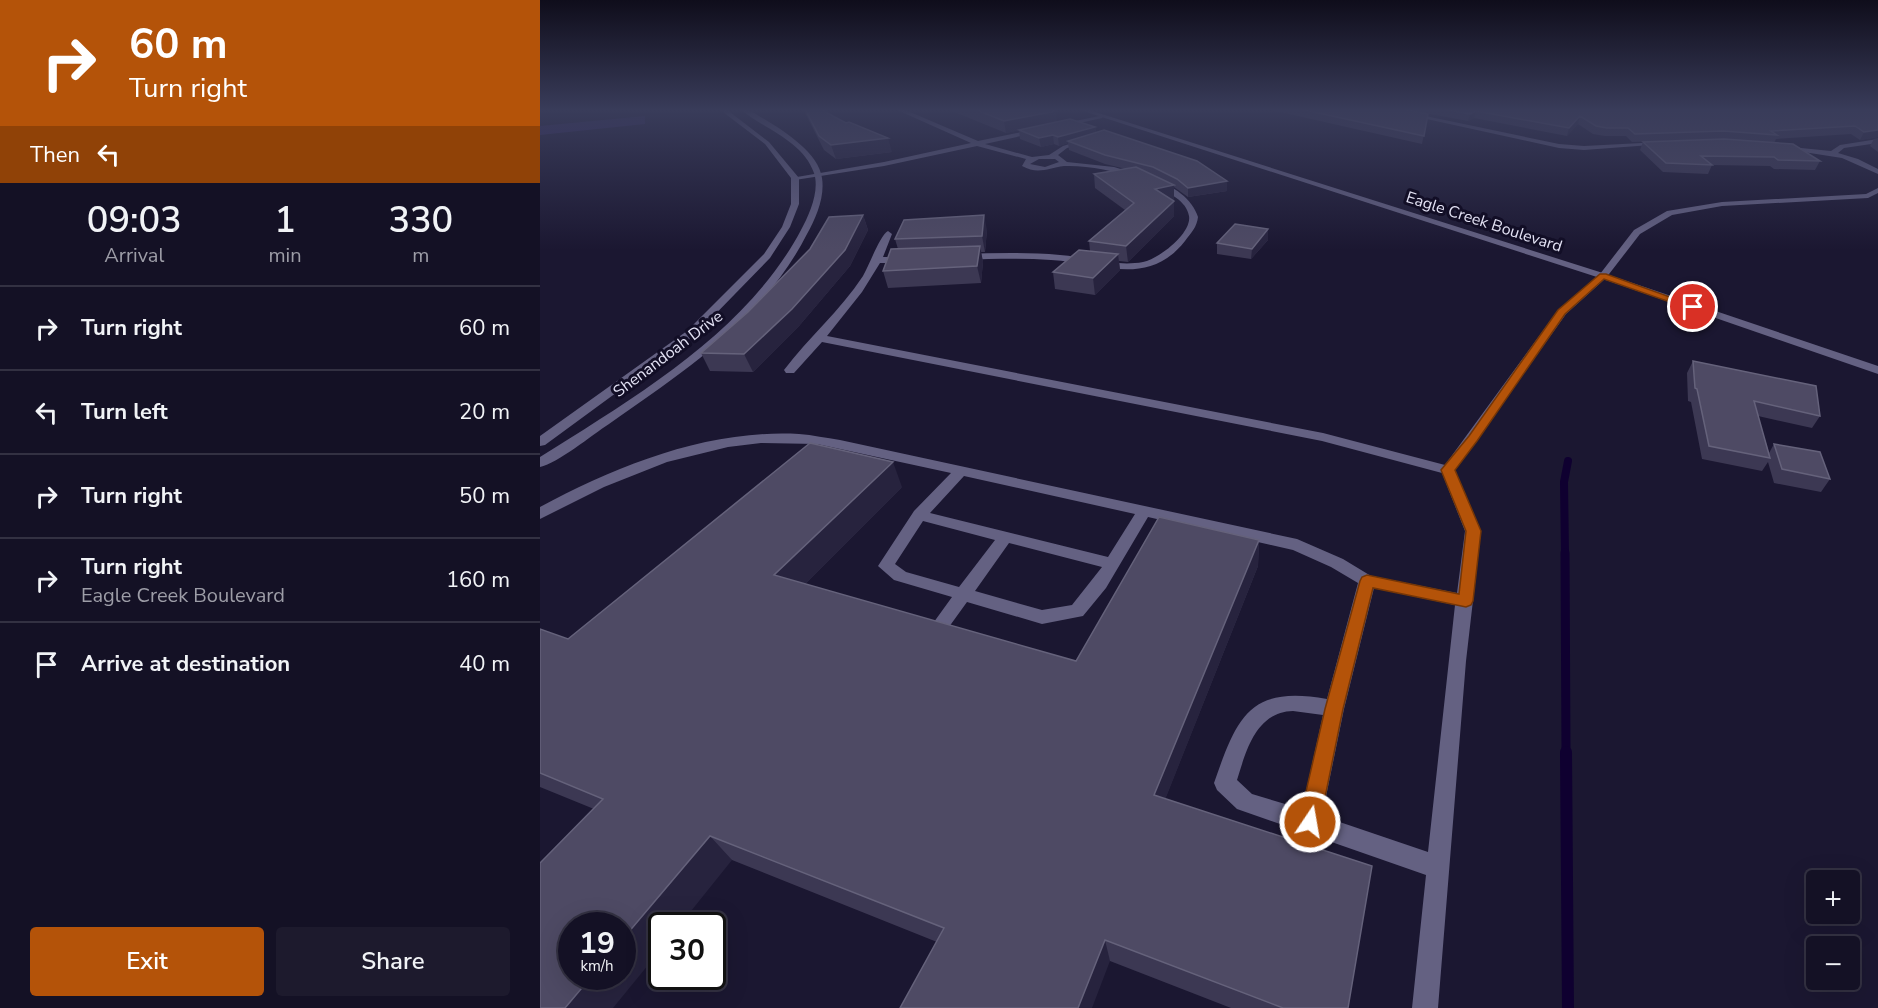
<!DOCTYPE html>
<html lang="en">
<head>
<meta charset="utf-8">
<style>
  body { margin:0; font-family:"Nunito Sans",sans-serif; background:#1d1a2d; color:#f1f3f6; height:100vh; display:flex; flex-direction:column; font-size:22px; white-space:nowrap }
  * { box-sizing:border-box; margin:0 }
  p { font-size:20px; color:#9d9da7 }
  .icon { flex:none; width:33px; height:33px; fill:none; stroke:currentColor; stroke-width:2; stroke-linecap:round; stroke-linejoin:round }
  .map { position:relative; flex:1; overflow:hidden }
  .panel { display:flex; flex-direction:column; background:#141125; width:540px }
  .panel>* { flex:none }
  .banner { background:#b45309; color:#fff; overflow:hidden }
  .controls { position:absolute; left:1266px; top:870px; display:grid; gap:12px }
  .controls a { display:grid; place-items:center; width:54px; height:54px; border-radius:6px; background:#141125; box-shadow:0 6px 24px #0002,0 0 0 2px #333142; font-size:30px }
  .speed { position:absolute; left:18px; top:912px; display:flex; gap:12px; font-size:30px; font-weight:700; text-align:center }
  .speed>* { display:grid; place-content:center; width:78px; height:78px; border-radius:50%; background:#141125; box-shadow:0 6px 24px #0002,0 0 0 2px #333142; line-height:1 }
  .speed small { font-size:15px; font-weight:400 }
  .speed .limit { border:3px solid #111; border-radius:9px; background:#fff; color:#111 }
  .pin { position:absolute; display:grid; place-items:center; width:51px; height:51px; color:#fff; margin:-26px; border:3px solid #fff; border-radius:50%; box-shadow:0 2px 6px #0007 }
  .me { position:absolute; width:66px; margin:-33px; rotate:12deg; stroke-linejoin:round; filter:drop-shadow(0 0 4px #0008) }
  .turn { display:flex; align-items:center; gap:21px; height:126px; padding:0 30px; font-size:27px }
  .turn .icon { width:78px; height:78px; stroke-width:2.5 }
  .turn b { display:block; font-size:42px; line-height:51px }
  .then { display:flex; align-items:center; height:57px; padding:0 30px; background:#0003; gap:12px; font-size:22px }
  .eta { display:flex; justify-content:space-evenly; align-items:center; height:102px; text-align:center }
  .eta b { font-size:36px; font-weight:600; line-height:42px }
  .action { display:flex; gap:12px; margin-top:auto; padding:12px 30px }
  .action a { flex:1; height:69px; border-radius:6px; background:#b45309; color:#fff; font-size:24px; font-weight:600; line-height:69px; text-align:center }
  .action a+a { background:#1d1a2d; color:#f1f3f6 }
  ul { padding:0; list-style:none }
  li { display:flex; align-items:center; gap:18px; height:84px; padding:0 30px; border-top:2px solid #333142 }
  li div { flex:1 }
  li b { display:block; font-size:22px }
  li em { font-style:normal }
  main { display:flex; flex:1; min-height:0 }
  .map>svg:first-child { display:block }
  .green { fill:#352865 }
  .lines { fill:none; stroke-linecap:round; stroke-linejoin:round }
  .stream-far2 { stroke:#0f0030; stroke-width:8 }
  .stream-far1 { stroke:#0f0030; stroke-width:9 }
  .stream { stroke:#0f0030; stroke-width:12 }
  .minor { fill:#646182; fill-rule:evenodd }
  .tertiary { fill:#646182; fill-rule:evenodd }
  .wall { fill:#3c3853 }
  .shaded-wall { fill:#27233e }
  .building { fill:#4e4a64; stroke:#65627b; stroke-width:1.5 }
  .route { fill:#b45309; stroke:#753606; stroke-width:1.5 }
  .labels { text-anchor:middle; dominant-baseline:central; stroke-width:6; stroke-linejoin:round; paint-order:stroke }
  .far-street-label { font-size:16px; fill:#e3e2f4; stroke:#120e26 }
</style>
</head>
<body>
<main>
<section class="panel">
<div class="banner">
<div class="turn"><svg class="icon" aria-label="right" viewBox="0 0 24 24"><path d="M7 20v-9h11M14 6l5 5-5 5"/></svg><div><b>60 m</b>Turn right</div></div>
<div class="then">Then<svg class="icon" aria-label="left" viewBox="0 0 24 24"><path d="M17 20v-9H6M10 6l-5 5 5 5"/></svg></div>
</div>
<div class="eta">
<div><b>09:03</b><p>Arrival</p></div>
<div><b>1</b><p>min</p></div>
<div><b>330</b><p>m</p></div>
</div>
<ul>
<li><svg class="icon" aria-label="right" viewBox="0 0 24 24"><path d="M7 20v-9h11M14 6l5 5-5 5"/></svg><div><b>Turn right</b></div><em>60 m</em></li>
<li><svg class="icon" aria-label="left" viewBox="0 0 24 24"><path d="M17 20v-9H6M10 6l-5 5 5 5"/></svg><div><b>Turn left</b></div><em>20 m</em></li>
<li><svg class="icon" aria-label="right" viewBox="0 0 24 24"><path d="M7 20v-9h11M14 6l5 5-5 5"/></svg><div><b>Turn right</b></div><em>50 m</em></li>
<li><svg class="icon" aria-label="right" viewBox="0 0 24 24"><path d="M7 20v-9h11M14 6l5 5-5 5"/></svg><div><b>Turn right</b><p>Eagle Creek Boulevard</p></div><em>160 m</em></li>
<li><svg class="icon" aria-label="arrive" viewBox="0 0 24 24"><path d="M6 21V4h12l-3 4 3 4H6"/></svg><div><b>Arrive at destination</b></div><em>40 m</em></li>
</ul>
<div class="action"><a>Exit</a><a>Share</a></div>
</section>
<div class="map">
<svg width="1338" height="1008" viewBox="0 0 1338 1008">
  <rect width="100%" height="100%" fill="#1b1731"/>
  <path class="green" d="M105,116V124L0,135V126Z"/>
  <g class="lines">
    <path class="stream-far2" d="M1025,555L1024,482L1028,461"/>
    <path class="stream-far1" d="M1025,553L1026,754"/>
    <path class="stream" d="M1026,752L1028,1008"/>
    <g class="minor">
      <path d="M355,109H363L438,141L564,115L562,118L445,144L492,157L509,155L523,146L549,138L551,141L527,148L518,155L527,162L574,167L600,175L596,177C574,171 547,165 524,166C508,168 498,175 482,166L486,159L437,146L344,166L255,180L251,178L344,162L431,143ZM499,159H515L519,162L505,167L490,164Z"/>
      <path d="M841,109H852L1019,144L1044,146L1121,142L1124,144L1044,150L1019,148Z"/>
      <path d="M1338,139V143L1304,148L1298,153L1318,159L1338,169V174L1302,158L1238,148L1241,146L1291,151L1300,145Z"/>
      <path d="M615,183C632,183 653,200 658,217C657,227 651,233 645,241C608,288 562,263 511,260C482,258 452,259 423,260L418,257L423,254C455,253 488,252 520,255C547,257 576,267 603,262C619,259 652,233 649,216C647,201 628,192 615,187Z"/>
      <path d="M1338,188V193L1328,198L1182,206L1132,215L1100,234L1066,278L1026,314L915,470L941,531L926,661L898,1008H872L886,875L697,809L677,790L674,783C697,717 709,685 787,699L818,583L791,567L753,550L608,517L566,588L543,616L502,624L427,602L401,638L395,640L389,638L386,633L412,597L354,580L338,566L374,511L411,473L277,444L221,443L188,447L127,462L64,487L0,519V507C78,465 169,429 259,434C273,435 286,438 300,440L757,539L803,559L831,576L917,593L925,531L902,473L782,441L282,342L254,373H246L244,370C269,337 300,311 323,276C329,266 340,235 348,231L352,234L343,257H366L371,260L366,263H340L322,292L287,336L783,433L905,465L1018,310L1060,274L1094,230L1127,211L1182,202L1326,194ZM424,476L595,514L568,557L390,513ZM383,521L455,540L419,587L366,572L355,564ZM469,543L562,567L532,605L502,610L435,591ZM834,588L915,605L888,852L782,816L804,709ZM753,711L783,715L762,809L712,794L697,780C706,751 716,712 753,711Z"/>
    </g>
    <g class="tertiary">
      <path d="M179,109H186L229,142L259,178V204L250,227L230,258L155,335L5,445L0,446V436L147,331L224,254L242,227L251,204V178L225,144Z"/>
      <path d="M200,109H207C231,123 278,148 282,178C285,197 276,218 267,234C224,319 145,371 69,424C52,435 18,463 0,467V457C95,397 207,332 261,230C269,215 280,191 274,173C263,141 224,129 200,109Z"/>
      <path d="M537,109H546L1066,274L1338,366V374L1060,278Z"/>
    </g>
  </g>
  <g class="wall">
    <path d="M263,109H280L352,152L296,159L284,150Z"/>
    <path d="M407,109H511L517,122L555,127L556,133L687,191L648,197L634,187V200H632L634,216L588,262L579,261L580,270L555,295L515,289L513,272L550,251L549,241L585,210L555,188L554,174L586,169L565,164L529,150L528,143L519,146L514,144L501,147L480,139L479,130L466,133Z"/>
    <path d="M727,109H1338V137L1320,140L1311,134L1236,139L1234,143L1280,161L1275,170L1234,169L1230,166L1172,165L1168,174L1123,172L1100,150L1103,142L1181,139L1092,142L1086,136H1065L1053,134L1038,124L1027,136L934,118L928,121L874,111L888,114L882,144Z"/>
    <path d="M1338,138V152L1330,146L1334,139Z"/>
    <path d="M323,215L328,230L310,266L259,326L213,372L170,371L161,353L208,312Z"/>
    <path d="M447,230L445,252H441L443,262L441,283L348,288L343,271L358,249L355,239Z"/>
    <path d="M728,240L711,259L677,254V243Z"/>
    <path d="M1153,361L1280,416L1272,428L1218,416L1229,453L1234,444L1290,479L1281,492L1234,483L1228,462L1222,471L1162,459L1151,402L1148,401L1147,373Z"/>
    <path d="M362,487L265,584L536,661L719,540L718,566L625,799L808,1008H691L570,961L397,942L192,860L54,809L0,787V629L28,639Z"/>
  </g>
  <g class="shaded-wall">
    <path d="M516,111L517,122L466,133L464,121Z"/>
    <path d="M936,111L934,118L928,121L930,114Z"/>
    <path d="M1040,116L1038,124L1027,136L1029,128Z"/>
    <path d="M555,127L556,135L528,141V143L519,146L518,137Z"/>
    <path d="M1338,130V137L1320,140L1324,132Z"/>
    <path d="M513,135L514,144L501,147L499,138Z"/>
    <path d="M348,138L352,152L296,159L291,145Z"/>
    <path d="M687,181V191L648,197V188Z"/>
    <path d="M634,185V200L615,203V189Z"/>
    <path d="M634,201V216L588,262L586,246Z"/>
    <path d="M323,215L328,230L310,266L259,326L213,372L204,354Z"/>
    <path d="M444,215L447,230L445,252L442,236Z"/>
    <path d="M728,229V240L711,259L712,249Z"/>
    <path d="M440,246L443,262L441,283L437,266Z"/>
    <path d="M578,254L580,270L555,295L553,278Z"/>
    <path d="M353,462L362,487L248,601L234,575Z"/>
    <path d="M719,540L718,566L617,820L614,795Z"/>
    <path d="M170,836L192,860L139,926H122V948L73,1008H25L52,976H82V940Z"/>
    <path d="M565,940L570,961L552,1008H538Z"/>
  </g>
  <g class="building">
    <path d="M265,109H280L306,123L309,122L348,138L291,145L279,136Z"/>
    <path d="M434,109H511L516,111L464,121Z"/>
    <path d="M760,109H864L888,114L884,136Z"/>
    <path d="M903,109H1330L1338,112V130L1324,132L1315,126L1231,131L1237,135L1183,131L1095,134L1088,128H1067L1056,126L1040,116L1029,128L936,111L930,114Z"/>
    <path d="M530,119L555,127L518,137L513,135L499,138L479,130Z"/>
    <path d="M564,130L657,161L687,181L648,188L637,179L613,167L565,155L528,141Z"/>
    <path d="M1184,139L1253,144L1280,161L1238,160L1234,157L1161,156L1172,165L1126,163L1103,142Z"/>
    <path d="M596,167L634,185L615,189L634,201L586,246L549,241L594,203L554,174Z"/>
    <path d="M323,215L305,250L252,309L204,354L161,353L208,312L270,249L289,217Z"/>
    <path d="M444,215L442,236L355,239L364,220Z"/>
    <path d="M695,224L728,229L712,249L677,243Z"/>
    <path d="M440,246L437,266L343,271L351,249Z"/>
    <path d="M539,250L578,254L553,278L513,272Z"/>
    <path d="M1153,361L1276,386L1280,416L1214,401L1230,458L1169,446L1157,389L1155,388Z"/>
    <path d="M270,443L353,462L234,575L536,661L619,517L719,540L614,795L832,866L808,1008H743L565,940L538,1008H360L404,928L170,836L82,940V926H32V976H52L25,1008H0V863L63,799L0,773V629L28,639Z"/>
    <path d="M1234,444L1280,452L1290,479L1242,469Z"/>
  </g>
  <linearGradient id="sky" x2="0" y2="1"><stop stop-color="#0f0d1b"/><stop offset="0.44" stop-color="#393c5a"/><stop offset="1" stop-color="#393c5a" stop-opacity="0"/></linearGradient>
  <rect width="1338" height="250" fill="url(#sky)"/>
  <path class="route" d="M1060,274H1066L1158,307L1150,309L1064,279L1025,314L937,441L915,470L941,531L933,601L931,605L926,607L833,588L803,709L780,822L777,829L770,832L762,829L759,822L785,709L820,581L822,577L827,575L919,594L926,531L901,470L929,436L1018,310Z"/>
  <g class="labels">
    <g class="far-street-label">
      <text transform="translate(944 222) rotate(18)">Eagle Creek Boulevard</text>
      <text transform="translate(128 354) rotate(-37)">Shenandoah Drive</text>
    </g>
  </g>
</svg>
<div class="controls">
<a>+</a>
<a>−</a>
</div>
<div class="speed"><div>19<small>km/h</small></div><div class="limit">30</div></div>
<div class="pin" style="left:1153px;top:307px;background:#d93025"><svg class="icon" aria-label="arrive" viewBox="0 0 24 24"><path d="M6 21V4h12l-3 4 3 4H6"/></svg></div>
<svg class="me" style="left:770px;top:822px" viewBox="-20 -20 40 40"><circle r="17" fill="#b45309" stroke="#fff" stroke-width="3"/><path d="M0-11L8 9 0 5-8 9z" fill="#fff"/></svg>
</div>
</main>
</body>
</html>
